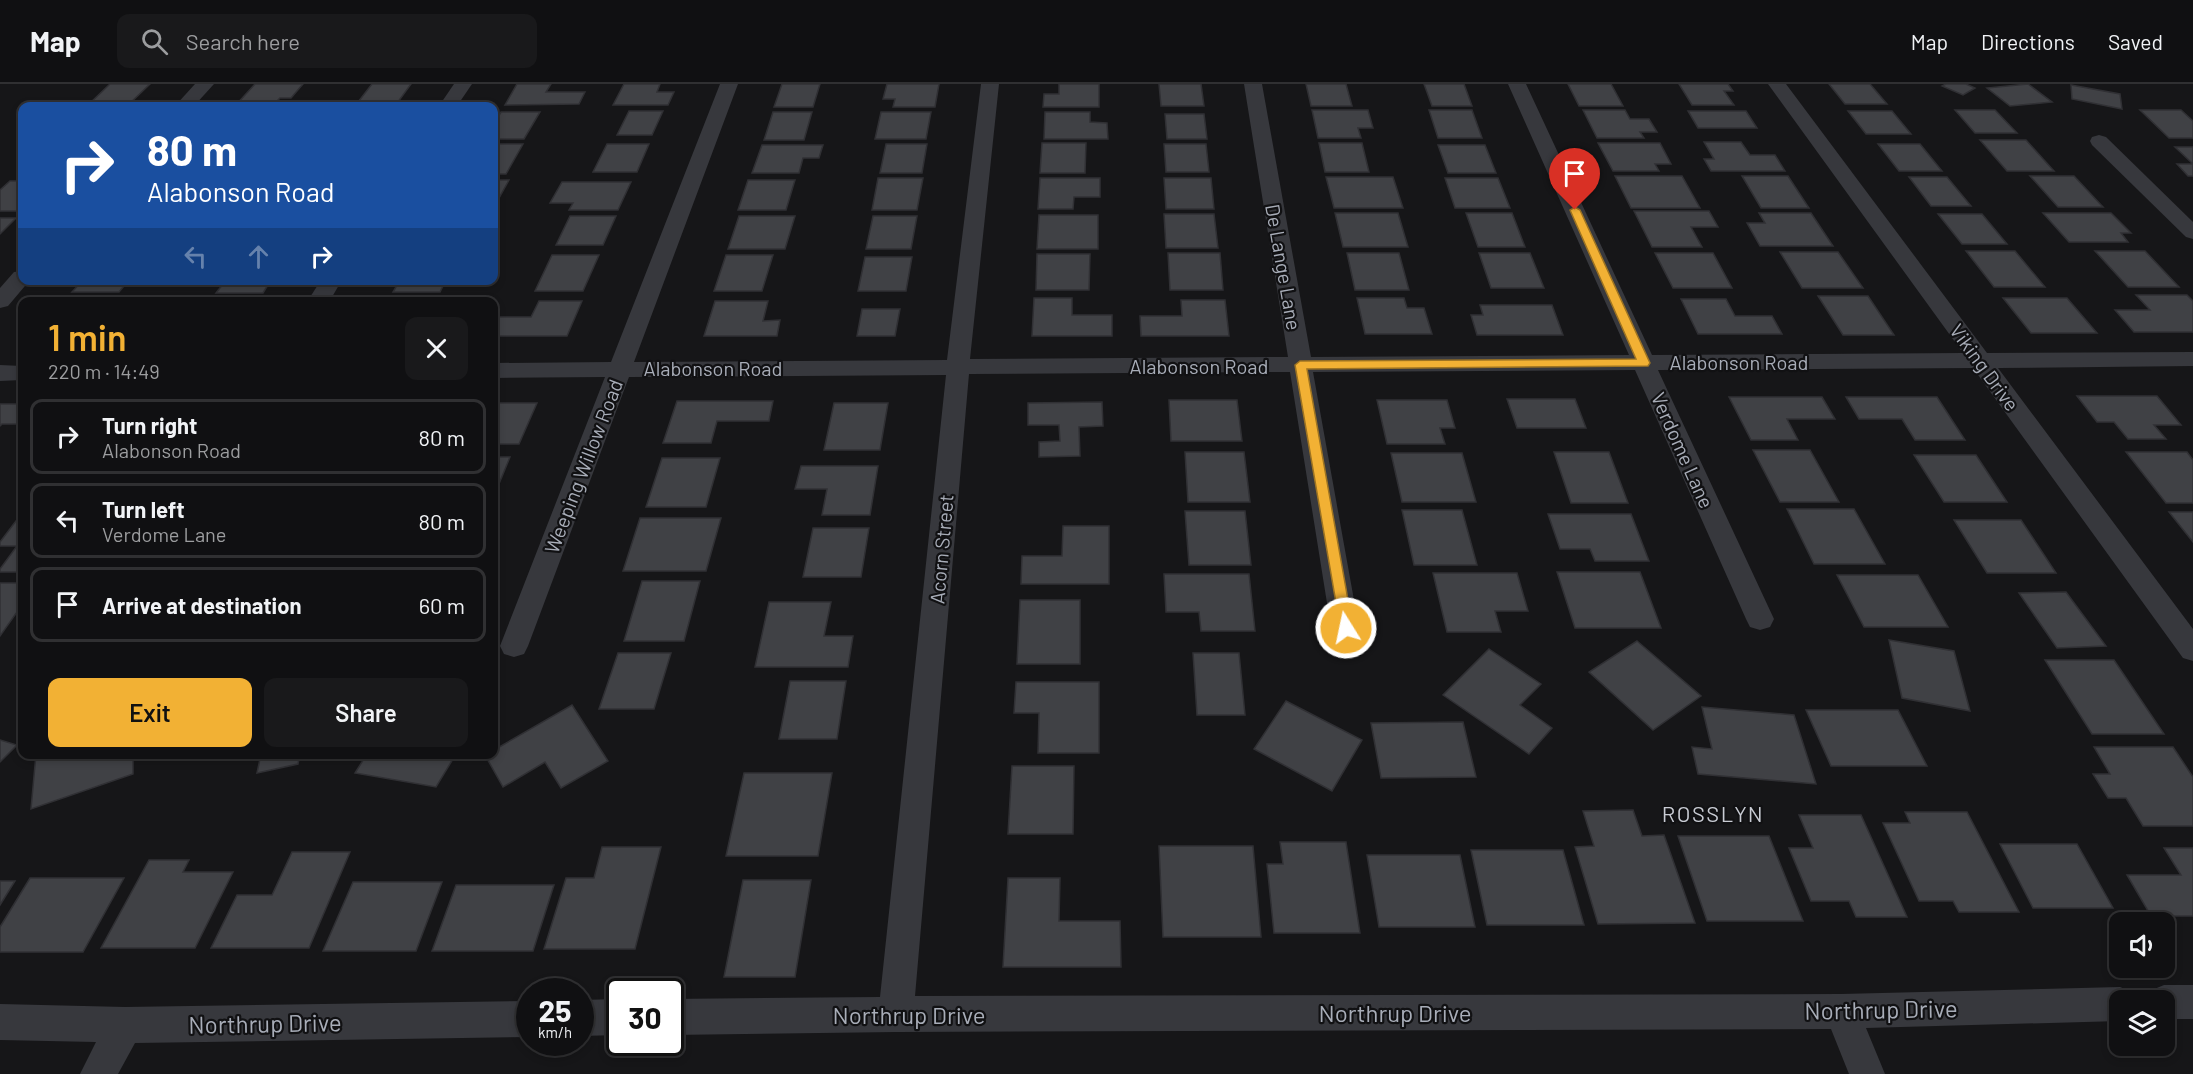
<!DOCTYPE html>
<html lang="en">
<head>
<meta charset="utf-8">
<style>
  body { margin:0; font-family:Barlow,sans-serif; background:#19191b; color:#f1f3f6; height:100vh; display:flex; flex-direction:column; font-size:22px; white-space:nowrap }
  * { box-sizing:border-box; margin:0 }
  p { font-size:20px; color:#9c9d9f }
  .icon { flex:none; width:33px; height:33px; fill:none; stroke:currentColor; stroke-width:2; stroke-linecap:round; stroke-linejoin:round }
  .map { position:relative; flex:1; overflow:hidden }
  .details { position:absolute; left:18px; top:213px; width:480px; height:462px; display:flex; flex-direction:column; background:#101012; border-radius:12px; box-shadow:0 3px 9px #0003,0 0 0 2px #303032 }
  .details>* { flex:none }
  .top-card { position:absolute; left:18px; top:18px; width:480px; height:183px; border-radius:12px; box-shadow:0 3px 9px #0003,0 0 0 2px #303032; background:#1a4fa0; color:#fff; overflow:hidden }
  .buttons { position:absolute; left:2109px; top:828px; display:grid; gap:12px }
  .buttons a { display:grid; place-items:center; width:66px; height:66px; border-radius:12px; background:#101012; box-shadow:0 3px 9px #0003,0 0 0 2px #303032; font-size:30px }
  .speed { position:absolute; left:516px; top:894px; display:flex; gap:12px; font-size:30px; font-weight:700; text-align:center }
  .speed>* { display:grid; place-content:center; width:78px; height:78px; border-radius:50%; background:#101012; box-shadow:0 3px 9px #0003,0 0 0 2px #303032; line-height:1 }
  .speed small { font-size:15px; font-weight:400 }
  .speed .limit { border:3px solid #111; border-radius:9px; background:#fff; color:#111 }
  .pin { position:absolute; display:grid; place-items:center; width:51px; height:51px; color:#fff; margin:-62px -26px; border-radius:50% 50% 50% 0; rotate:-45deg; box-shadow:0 0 6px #0007 }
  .pin .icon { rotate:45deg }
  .me { position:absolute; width:66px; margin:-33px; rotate:350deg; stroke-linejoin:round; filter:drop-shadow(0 0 4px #0008) }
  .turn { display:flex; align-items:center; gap:21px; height:126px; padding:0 30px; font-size:27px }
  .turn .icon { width:78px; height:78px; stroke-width:2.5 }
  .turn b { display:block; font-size:42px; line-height:51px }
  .lanes { display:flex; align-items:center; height:57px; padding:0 30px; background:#0003; justify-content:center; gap:30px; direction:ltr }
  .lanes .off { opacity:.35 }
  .round { display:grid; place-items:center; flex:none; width:63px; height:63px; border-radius:12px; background:#19191b }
  .head { display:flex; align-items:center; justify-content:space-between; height:102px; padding:0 30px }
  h1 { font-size:36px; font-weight:600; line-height:45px; color:#f2b134 }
  .action { display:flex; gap:12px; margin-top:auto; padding:12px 30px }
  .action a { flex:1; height:69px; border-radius:12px; background:#f2b134; color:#111; font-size:24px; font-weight:600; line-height:69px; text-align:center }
  .action a+a { background:#19191b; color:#f1f3f6 }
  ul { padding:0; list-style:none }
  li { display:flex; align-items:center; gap:18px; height:75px; margin:0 12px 9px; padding:0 18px; border:3px solid #303032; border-radius:12px }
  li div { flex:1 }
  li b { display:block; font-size:22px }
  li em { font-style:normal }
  header { display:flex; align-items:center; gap:36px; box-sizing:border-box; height:84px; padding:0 30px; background:#101012; border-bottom:2px solid #303032 }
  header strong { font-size:28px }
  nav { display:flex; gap:33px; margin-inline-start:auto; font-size:21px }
  .search { width:420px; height:54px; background:#19191b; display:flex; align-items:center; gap:15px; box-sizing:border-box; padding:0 21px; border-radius:12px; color:#9c9d9f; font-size:22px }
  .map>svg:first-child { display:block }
  .building { fill:#404145; stroke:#303034; stroke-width:1.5 }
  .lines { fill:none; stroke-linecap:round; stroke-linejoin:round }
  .street { fill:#37383d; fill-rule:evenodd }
  .route { fill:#f2b134; stroke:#9d7322; stroke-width:1.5 }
  .labels { text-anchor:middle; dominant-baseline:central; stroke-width:4.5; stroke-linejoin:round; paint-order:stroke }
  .street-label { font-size:20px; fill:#a8adb8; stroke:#111113 }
  .quarter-label { font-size:22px; letter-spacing:1.5px; fill:#c9ccd4; stroke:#111113 }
  .near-street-label { font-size:24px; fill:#a8adb8; stroke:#111113 }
</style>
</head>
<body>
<header>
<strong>Map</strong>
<div class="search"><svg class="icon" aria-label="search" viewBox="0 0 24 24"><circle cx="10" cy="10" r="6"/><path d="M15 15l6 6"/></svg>Search here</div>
<nav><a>Map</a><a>Directions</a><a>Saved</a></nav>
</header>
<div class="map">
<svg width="2193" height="990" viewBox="0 0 2193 990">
  <rect width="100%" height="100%" fill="#161618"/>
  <g class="building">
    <path d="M110,0H150L127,22H87Z"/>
    <path d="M255,0H303L291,14H280L272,22H235Z"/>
    <path d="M372,0H411L395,22H355Z"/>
    <path d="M517,0H551L546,8H585L579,20L505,21Z"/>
    <path d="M624,0H660L657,8H674L668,21H613Z"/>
    <path d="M782,0H820L813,23H774Z"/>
    <path d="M887,0H939L935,23H893L895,15H883Z"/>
    <path d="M1059,0H1099V23H1043L1044,10H1059Z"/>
    <path d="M1159,0H1201L1204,22H1161Z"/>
    <path d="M1306,0H1346L1352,22H1311Z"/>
    <path d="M1424,0H1464L1472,22H1432Z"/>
    <path d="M1568,0H1611L1623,22H1579Z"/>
    <path d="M1679,0H1728L1733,7H1724L1734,21H1692Z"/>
    <path d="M1829,0H1870L1887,20H1845Z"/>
    <path d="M1946,0H1966L1975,4L1963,11L1942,2Z"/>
    <path d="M2028,0L2052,18L2010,22L1987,4Z"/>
    <path d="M2071,1L2120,10L2122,25L2072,15Z"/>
    <path d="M1312,26H1368L1373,44H1358L1361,54H1318Z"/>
    <path d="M1429,26H1472L1482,54H1438Z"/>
    <path d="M1583,26H1625L1630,35H1649L1657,48H1640L1644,54H1597Z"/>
    <path d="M1955,26H1995L2017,49H1975Z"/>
    <path d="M2140,26H2181L2193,37V54H2169Z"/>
    <path d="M629,27H663L652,51H617Z"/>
    <path d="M1688,27H1746L1757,44H1698Z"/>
    <path d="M1848,27H1892L1911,50H1866Z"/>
    <path d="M501,28H540L524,55H494V40Z"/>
    <path d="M773,28H812L804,56H764Z"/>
    <path d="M881,28H931L926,55H875Z"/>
    <path d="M1045,28H1090V38L1107,39L1108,55H1044Z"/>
    <path d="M1165,30H1204L1207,55H1167Z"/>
    <path d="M1980,56H2026L2054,87H2007Z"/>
    <path d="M1704,58H1741L1750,71H1775L1785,87H1711L1704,75H1714Z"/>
    <path d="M1042,59H1086L1085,89H1040Z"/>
    <path d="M1319,59H1362L1369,88H1325Z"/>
    <path d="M1598,59H1660L1671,80H1655L1659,87H1613Z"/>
    <path d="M494,60H523L506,90H494Z"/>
    <path d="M607,60H649L637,88H593Z"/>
    <path d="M886,60H927L922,89H880Z"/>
    <path d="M1164,60H1206L1209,88H1166Z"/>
    <path d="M1878,60H1920L1942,87H1899Z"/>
    <path d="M762,61H823L819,74H803L799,89H752Z"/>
    <path d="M1438,61H1485L1496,89H1448Z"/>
    <path d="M2175,63H2193V92H2188L2177,80H2193Z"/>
    <path d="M1615,92H1682L1700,124H1631Z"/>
    <path d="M1742,92H1788L1809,124H1761Z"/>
    <path d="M2030,92H2074L2103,123H2058Z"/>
    <path d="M1326,93H1393L1403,124H1334Z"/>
    <path d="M1909,93H1947L1971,122H1931Z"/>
    <path d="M878,94H923L917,126H872Z"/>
    <path d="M1040,94H1100V113H1074L1073,125H1038Z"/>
    <path d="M1164,94H1211L1214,125H1166Z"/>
    <path d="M1445,94H1498L1510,124H1455Z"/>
    <path d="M494,96H509L494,123Z"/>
    <path d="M748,96H795L786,126H738Z"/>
    <path d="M10,97H22V127H0V106Z"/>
    <path d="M562,98H631L618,126H569L573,119H550Z"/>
    <path d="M1634,127H1709L1718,143H1691L1702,163H1652Z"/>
    <path d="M1335,129H1398L1408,163H1343Z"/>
    <path d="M1466,129H1512L1525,163H1478Z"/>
    <path d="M1759,129H1811L1833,162H1760L1747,139H1765Z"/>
    <path d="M2043,129H2111L2131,149H2121L2128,158H2069Z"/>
    <path d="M1164,130H1214L1218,164H1166Z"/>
    <path d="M1938,130H1982L2007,160H1962Z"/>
    <path d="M1039,131H1098V165H1037Z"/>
    <path d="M570,132H616L603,161H556Z"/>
    <path d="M739,132H795L785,165H728Z"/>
    <path d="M873,132H917L911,165H866Z"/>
    <path d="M0,134H16L0,150Z"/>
    <path d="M1966,167H2015L2045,203H1994Z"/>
    <path d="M2095,167H2145L2179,203H2128Z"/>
    <path d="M1780,168H1838L1863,204H1802Z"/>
    <path d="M1168,169H1220L1223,206H1170Z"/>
    <path d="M1347,169H1399L1409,206H1355Z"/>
    <path d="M1479,169H1530L1544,204H1491Z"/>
    <path d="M1655,169H1713L1732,204H1673Z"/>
    <path d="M1037,170H1090L1089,206H1036Z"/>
    <path d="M552,171H599L583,207H535Z"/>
    <path d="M726,171H773L762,207H714Z"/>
    <path d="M865,173H912L906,207H858Z"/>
    <path d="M83,196H129L119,208H72Z"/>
    <path d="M226,196H271L263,209H216Z"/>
    <path d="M400,196H446L440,208H393Z"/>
    <path d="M2136,211H2187L2193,217V248H2134L2115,226H2150Z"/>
    <path d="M1818,212H1868L1894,251H1843Z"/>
    <path d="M1034,214H1072V231H1112V252H1032Z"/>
    <path d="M1357,214H1404L1407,224H1424L1432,250H1365Z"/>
    <path d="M2003,214H2067L2097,249H2031Z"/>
    <path d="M1681,215H1726L1735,232H1772L1782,250H1698Z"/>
    <path d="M1181,216H1225L1229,252H1141L1140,232H1182Z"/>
    <path d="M539,217H582L567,252H494V233H531Z"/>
    <path d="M715,217H768L763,237L780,236L777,252H704Z"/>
    <path d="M1480,221H1552L1563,251H1477L1471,231H1483Z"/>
    <path d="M862,225H900L895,252H857Z"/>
    <path d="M2077,312H2157L2181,341H2154L2166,355H2128L2114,338H2097Z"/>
    <path d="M1729,313H1822L1835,335H1787L1798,356H1751Z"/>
    <path d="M1846,313H1937L1965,356H1915L1902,335H1859Z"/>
    <path d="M1507,315H1575L1586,344H1517Z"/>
    <path d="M1169,316H1237L1242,357H1171Z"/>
    <path d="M1377,316H1447L1455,344H1440L1445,360H1387Z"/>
    <path d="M677,317H773L769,337H717L711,359H663Z"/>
    <path d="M1102,318L1103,342L1079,343L1080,372L1039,373V358L1060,357L1059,341H1028V319Z"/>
    <path d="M494,319H537L519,360H494Z"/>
    <path d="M834,319H888L880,366H824Z"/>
    <path d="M0,320H22V340H2L0,342Z"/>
    <path d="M1753,366H1810L1839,418H1780Z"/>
    <path d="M1185,368H1244L1250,418H1188Z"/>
    <path d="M1554,368H1609L1628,419H1571Z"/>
    <path d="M2126,368H2187L2193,376V419H2166Z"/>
    <path d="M1391,369H1462L1476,418H1402Z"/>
    <path d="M1914,371H1976L2007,418H1944Z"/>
    <path d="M494,373H510L494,412Z"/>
    <path d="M662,374H720L706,423H646Z"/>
    <path d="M801,382H878L870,431H822L827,405H795Z"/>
    <path d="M1787,425H1854L1885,480H1814Z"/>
    <path d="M1402,426H1462L1477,481H1414Z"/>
    <path d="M1185,427H1245L1251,481H1189Z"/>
    <path d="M2169,428H2193V458Z"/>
    <path d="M1548,430H1631L1649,477H1595L1590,465H1560Z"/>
    <path d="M19,433H22V488H0V485L17,462H0V458Z"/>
    <path d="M640,434H721L706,487H623Z"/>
    <path d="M1954,436H2021L2056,489H1987Z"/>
    <path d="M1063,442H1109V500H1021L1022,472H1062Z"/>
    <path d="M813,444H869L861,493H803Z"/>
    <path d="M1557,488H1640L1661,544H1575Z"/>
    <path d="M1433,489H1517L1528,527H1495L1501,548H1447Z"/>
    <path d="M1164,490H1249L1255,547H1201L1199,528H1166Z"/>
    <path d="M1837,491H1918L1948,543H1864Z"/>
    <path d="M642,497H700L684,557H624Z"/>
    <path d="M0,499H22V521L0,552Z"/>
    <path d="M2066,508L2106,562L2057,564L2019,509Z"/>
    <path d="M1020,516H1080V580H1017Z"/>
    <path d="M769,518H831L824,552H853L848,583H755Z"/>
    <path d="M1889,556L1954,567L1970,627L1902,614Z"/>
    <path d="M1637,557L1701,612L1653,646L1589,588Z"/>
    <path d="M1489,565L1541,600L1520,621L1552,644L1529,670L1443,611Z"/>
    <path d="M618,569H671L654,625H599Z"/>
    <path d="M1193,569H1239L1245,631H1197Z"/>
    <path d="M2045,576H2114L2164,650H2092Z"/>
    <path d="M790,597H846L837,655H779Z"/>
    <path d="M1016,598H1099V669H1038L1039,629H1014Z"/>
    <path d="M1286,617L1362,656L1332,707L1254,665Z"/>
    <path d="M572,621L608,677L561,704L545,678L503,703L485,671L494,670V666Z"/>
    <path d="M1702,623L1794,631L1816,700L1698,690L1692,663L1712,665Z"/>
    <path d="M1806,626H1898L1927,682H1831Z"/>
    <path d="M1463,638L1476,693L1381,694L1371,639Z"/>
    <path d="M0,656L17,661L0,678Z"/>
    <path d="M2094,663H2173L2193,693V742H2143L2126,714H2108L2093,690H2110Z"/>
    <path d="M36,670H133V690L31,725Z"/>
    <path d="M261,670H300L298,680L257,689Z"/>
    <path d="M367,670H456L436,703L355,689Z"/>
    <path d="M1012,682H1074L1073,750H1008Z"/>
    <path d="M744,689H832L818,772H726Z"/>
    <path d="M1633,726L1642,752L1664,751L1695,839L1598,840L1575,763L1594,762L1583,727Z"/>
    <path d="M1905,728H1967L2019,828H1959L1953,817H1919L1883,739H1910Z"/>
    <path d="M1799,731H1861L1907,833H1856L1849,817H1811L1789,764H1813Z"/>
    <path d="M1678,752H1769L1803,837H1707Z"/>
    <path d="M1280,758H1346L1360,849H1274L1267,780H1283Z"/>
    <path d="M2000,760H2077L2113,824H2033Z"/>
    <path d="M1159,762H1253L1261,853H1163Z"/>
    <path d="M602,763H661L635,865H544L566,794H594Z"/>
    <path d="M2164,764H2193V832H2151L2127,791H2181Z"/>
    <path d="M1471,766H1563L1584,841H1487Z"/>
    <path d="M292,768H350L309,864H211L237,811H272Z"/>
    <path d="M1367,771H1460L1475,843H1379Z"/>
    <path d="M149,776H189L183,788H233L195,864H101Z"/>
    <path d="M30,794H124L83,868H0V843Z"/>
    <path d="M1008,794H1060L1059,837H1120L1121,883H1003Z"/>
    <path d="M743,796H811L795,893H724Z"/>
    <path d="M0,797H15L0,821Z"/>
    <path d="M353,798H442L416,867H323Z"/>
    <path d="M456,801H554L533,867H432Z"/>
  </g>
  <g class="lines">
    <g class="street">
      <path d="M195,0H214L194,22H175Z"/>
      <path d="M454,0H472L457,22H439Z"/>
      <path d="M720,0H738L634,278L947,276L981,0H999L970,275L1288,273L1244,0H1262L1311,273L1629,271L1508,0H1526L1652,271L1963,269L1768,0H1786L1987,269L2193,268V282L1998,284L2193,545V577L2183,574L1973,284L1658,286L1774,535L1770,543L1760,546L1750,543L1746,535L1635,286L1313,288L1359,544L1355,552L1345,555L1335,552L1331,544L1290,288L969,290L915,912L1841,910L2120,903L2132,908L2136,916H2120V937L1866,944L1885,990H1849L1831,945L896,948L670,951V915L880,913L946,291L629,293L528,562L524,570L514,573L504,570L500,562L605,293L494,294V279L611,278Z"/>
      <path d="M2099,51L2106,53L2193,138V155L2186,153L2092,61L2090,57L2092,53Z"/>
      <path d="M22,187V196H30L8,222L0,224V204L14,188Z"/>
      <path d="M321,196H342L329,218H307Z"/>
      <path d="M0,281L22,282V296L0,297Z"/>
      <path d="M2164,901H2193V935H2164V916H2147L2152,906Z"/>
      <path d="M620,915V951L580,952V916Z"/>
      <path d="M530,917V953L135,959L118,990H80L96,958L0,956V920L125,923Z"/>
    </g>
  </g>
  <path class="route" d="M1575,123L1580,126L1650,279L1648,282L1307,285L1353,544L1350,548H1341L1295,281L1300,277L1636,275L1570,126Z"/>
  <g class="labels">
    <g class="street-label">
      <text transform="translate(1284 183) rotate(80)">De Lange Lane</text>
      <text x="1739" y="278">Alabonson Road</text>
      <text x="1199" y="282">Alabonson Road</text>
      <text transform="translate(1985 283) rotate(54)">Viking Drive</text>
      <text x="713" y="284">Alabonson Road</text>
      <text transform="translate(1683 366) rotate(66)">Verdome Lane</text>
      <text transform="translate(583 382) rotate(-69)">Weeping Willow Road</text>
      <text transform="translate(941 465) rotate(-85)">Acorn Street</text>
    </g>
    <g class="quarter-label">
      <text x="1713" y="729">ROSSLYN</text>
    </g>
    <g class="near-street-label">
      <text transform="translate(1881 925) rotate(-1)">Northrup Drive</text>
      <text x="1395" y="928">Northrup Drive</text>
      <text x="909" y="930">Northrup Drive</text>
      <text transform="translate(265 939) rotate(-1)">Northrup Drive</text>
    </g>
  </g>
</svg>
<div class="buttons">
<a><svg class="icon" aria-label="sound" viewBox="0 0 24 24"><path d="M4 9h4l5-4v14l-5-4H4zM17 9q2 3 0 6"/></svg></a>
<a><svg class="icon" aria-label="layers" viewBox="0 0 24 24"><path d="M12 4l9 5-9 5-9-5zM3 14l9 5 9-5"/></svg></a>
</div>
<div class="speed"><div>25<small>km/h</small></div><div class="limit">30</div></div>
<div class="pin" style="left:1575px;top:126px;background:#d93025"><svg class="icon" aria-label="arrive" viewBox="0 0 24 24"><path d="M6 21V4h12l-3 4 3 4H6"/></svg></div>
<svg class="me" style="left:1346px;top:544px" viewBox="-20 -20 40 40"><circle r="17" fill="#f2b134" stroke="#fff" stroke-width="3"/><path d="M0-11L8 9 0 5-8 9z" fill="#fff"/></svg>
<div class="top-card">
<div class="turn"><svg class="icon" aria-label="right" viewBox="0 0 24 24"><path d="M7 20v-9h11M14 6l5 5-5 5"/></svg><div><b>80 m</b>Alabonson Road</div></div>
<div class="lanes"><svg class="icon off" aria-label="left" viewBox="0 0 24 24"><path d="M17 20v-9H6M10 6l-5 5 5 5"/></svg><svg class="icon off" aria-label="ahead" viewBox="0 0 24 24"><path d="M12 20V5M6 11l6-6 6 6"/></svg><svg class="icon" aria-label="right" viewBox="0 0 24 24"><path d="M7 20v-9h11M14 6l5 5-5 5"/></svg></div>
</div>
<section class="details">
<div class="head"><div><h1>1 min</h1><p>220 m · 14:49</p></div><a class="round"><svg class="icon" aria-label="close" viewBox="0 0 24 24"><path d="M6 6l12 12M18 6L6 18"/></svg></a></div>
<ul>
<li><svg class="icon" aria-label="right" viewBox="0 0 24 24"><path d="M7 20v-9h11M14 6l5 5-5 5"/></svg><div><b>Turn right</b><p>Alabonson Road</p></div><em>80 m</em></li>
<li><svg class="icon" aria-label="left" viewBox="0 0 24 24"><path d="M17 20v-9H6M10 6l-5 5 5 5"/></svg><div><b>Turn left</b><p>Verdome Lane</p></div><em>80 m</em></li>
<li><svg class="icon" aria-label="arrive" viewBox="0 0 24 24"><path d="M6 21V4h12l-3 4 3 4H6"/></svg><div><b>Arrive at destination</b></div><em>60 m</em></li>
</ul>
<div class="action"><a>Exit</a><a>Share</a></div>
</section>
</div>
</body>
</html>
